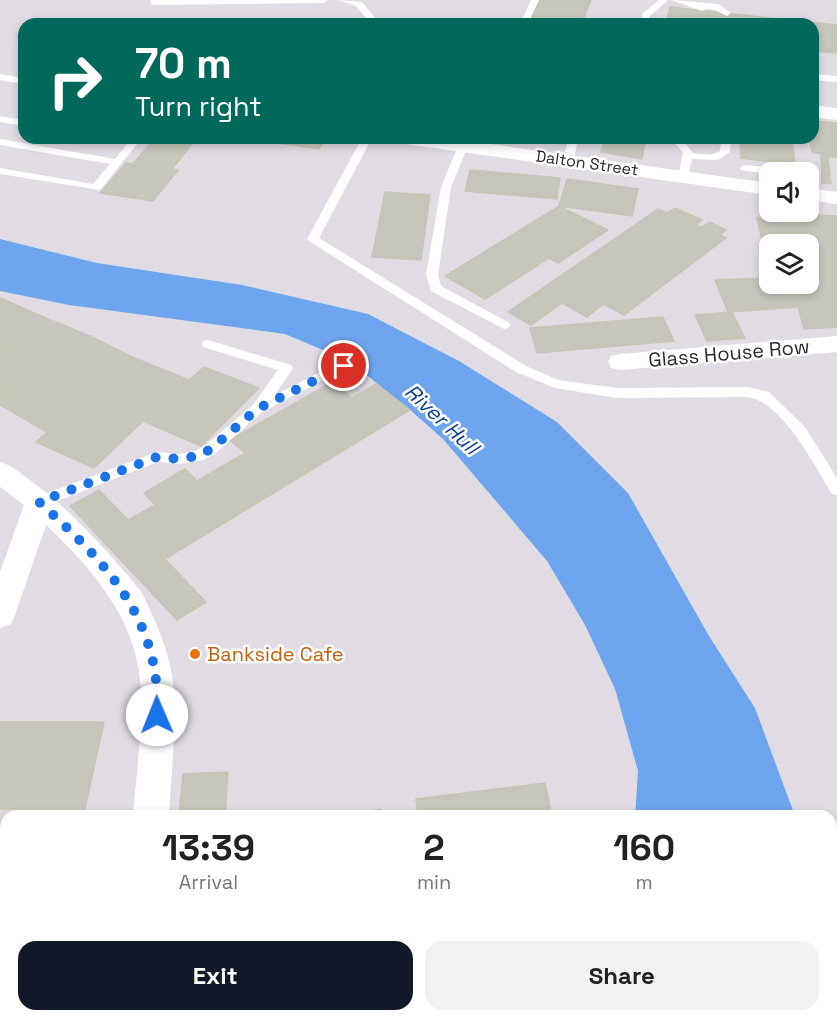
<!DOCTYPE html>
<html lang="en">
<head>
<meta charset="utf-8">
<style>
  body { margin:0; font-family:"Space Grotesk",sans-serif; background:#f2f2f2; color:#222; height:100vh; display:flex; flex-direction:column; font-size:22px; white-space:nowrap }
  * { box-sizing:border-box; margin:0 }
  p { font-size:20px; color:#767676 }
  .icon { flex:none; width:33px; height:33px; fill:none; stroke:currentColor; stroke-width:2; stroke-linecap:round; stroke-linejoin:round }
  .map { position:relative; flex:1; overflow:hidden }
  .sheet { position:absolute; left:0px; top:810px; width:837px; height:212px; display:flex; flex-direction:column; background:#fff; border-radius:18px 18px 0 0; box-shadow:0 3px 9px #0003 }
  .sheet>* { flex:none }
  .banner { position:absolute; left:18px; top:18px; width:801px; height:126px; border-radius:18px; box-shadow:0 3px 9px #0003; background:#00695c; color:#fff; overflow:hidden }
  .controls { position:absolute; left:759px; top:162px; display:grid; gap:12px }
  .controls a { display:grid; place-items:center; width:60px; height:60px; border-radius:12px; background:#fff; box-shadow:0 3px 9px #0003; font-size:30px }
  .pin { position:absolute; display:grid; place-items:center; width:51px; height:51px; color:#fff; margin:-26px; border:3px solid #fff; border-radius:50%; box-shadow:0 2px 6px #0007 }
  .me { position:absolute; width:66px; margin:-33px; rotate:359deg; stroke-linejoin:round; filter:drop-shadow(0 0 4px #0008) }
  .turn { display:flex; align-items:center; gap:21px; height:126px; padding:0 18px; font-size:27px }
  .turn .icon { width:78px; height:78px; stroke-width:2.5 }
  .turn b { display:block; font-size:42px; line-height:51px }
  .eta { display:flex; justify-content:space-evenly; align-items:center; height:102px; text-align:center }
  .eta b { font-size:36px; font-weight:700; line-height:42px }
  .primary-button { display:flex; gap:12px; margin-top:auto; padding:12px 18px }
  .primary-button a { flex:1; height:69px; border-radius:18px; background:#111827; color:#fff; font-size:24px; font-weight:700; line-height:69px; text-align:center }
  .primary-button a+a { background:#f2f2f2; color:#222 }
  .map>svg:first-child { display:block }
  .industrial { fill:#e1dce4; fill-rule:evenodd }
  .water { fill:#6da5ef }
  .building { fill:#c7c6bb; stroke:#c7c6b5; stroke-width:1.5 }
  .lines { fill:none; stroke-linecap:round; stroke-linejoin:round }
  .lane { fill:#fff; fill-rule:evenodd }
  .street { fill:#fff; fill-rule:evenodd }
  .route { stroke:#1a73e8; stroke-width:10; stroke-dasharray:0 18 }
  .food-dot { fill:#e8710a; stroke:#fff; stroke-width:2 }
  .labels { text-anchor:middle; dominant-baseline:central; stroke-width:5; stroke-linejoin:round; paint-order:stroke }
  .far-street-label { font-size:16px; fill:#2a2a2a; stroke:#fff }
  .street-label { font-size:20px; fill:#2a2a2a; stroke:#fff }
  .food-label { font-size:20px; fill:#c56008; stroke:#fff; text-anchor:start }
  .water-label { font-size:21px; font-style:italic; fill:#0c3e9b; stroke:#fff }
</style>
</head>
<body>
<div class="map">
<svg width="837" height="1021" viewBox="0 0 837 1021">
  <rect width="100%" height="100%" fill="#eceadb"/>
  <g class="industrial">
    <path d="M0,0H837V956L831,923V816H795L755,708L709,636L628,493L557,422L242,285L97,263L0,239ZM24,24H813V138H24ZM770,172H808V212H770ZM770,244H808V284H770Z"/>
    <path d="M0,291L69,305L285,334L349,361L443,439L547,561L585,625L615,689L638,771L635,816H6V1016H675V1021H0Z"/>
  </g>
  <g class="water">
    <path d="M0,239L97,263L242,285L368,314L459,361L557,422L628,493L709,636L755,708L795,816H635L638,771L615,689L585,625L547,561L443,439L410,410L349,361L285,334L69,305L0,291Z"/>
    <path d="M831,923L837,956V1021H675V1016H831Z"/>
  </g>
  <g class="building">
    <path d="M539,0H591L581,24H528Z"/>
    <path d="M670,7L837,25V53L813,51V24H666Z"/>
    <path d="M813,121L837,123V157H828L831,184L822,183L821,154L812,152L809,138H813Z"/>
    <path d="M155,138H197L172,169L178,170L153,201L100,193L126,163L133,164Z"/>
    <path d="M241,138H326L319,149Z"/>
    <path d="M605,138H646L642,159L601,152Z"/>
    <path d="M740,138H809V140L792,139L795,165L741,158Z"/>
    <path d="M470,170L560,178L557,199L465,191Z"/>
    <path d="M567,179L638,189L632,216L559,206Z"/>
    <path d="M385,192L430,195L421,260L372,257Z"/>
    <path d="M559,206L608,230L558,263L549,258L485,299L445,276Z"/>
    <path d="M675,208L702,220L696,225L702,227L710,222L726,230L720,235L726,238L624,315L604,304L587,317L562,303L531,325L508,312L658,209L667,213Z"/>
    <path d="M777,213L837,216V327L804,329L798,307L728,312L715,280L770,278V284H808V244H770V262H767L757,218H777Z"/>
    <path d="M0,298L48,319L8,349L0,345Z"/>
    <path d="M732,312L745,338L707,341L695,315Z"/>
    <path d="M663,317L674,341L537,353L530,328Z"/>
    <path d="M48,319L90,336L0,400V345L8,349Z"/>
    <path d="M90,336L132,357L47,432L0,405V400Z"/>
    <path d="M132,357L189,380L204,367L259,388L201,446L143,421L94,468L36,442Z"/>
    <path d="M332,382L352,398L376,384L410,410L165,559L206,602L177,620L70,506L99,490L128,520L155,505L144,493L185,469L197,481L245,453L230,440Z"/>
    <path d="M0,722H104L85,809H0Z"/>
    <path d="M228,772L225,816H179L183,774Z"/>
    <path d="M545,783L552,816H418L416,799Z"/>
    <path d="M381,809L382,816H340Z"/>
    <path d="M0,826H6V1002H1L0,1006Z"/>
  </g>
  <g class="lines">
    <g class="lane">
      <path d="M151,0H328L324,3L154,5L151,4Z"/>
      <path d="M338,0L362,2L380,24H371L356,6Z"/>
      <path d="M531,0H539L528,24H520Z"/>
      <path d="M659,0H668L650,16L648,24H640L643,13Z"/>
      <path d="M671,0L719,4L731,13L727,16C717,12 713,6 702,11Z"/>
      <path d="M0,74L24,78V84L0,80Z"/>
      <path d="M813,74L837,76V82L813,80Z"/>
      <path d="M0,116L24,120V126L0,122Z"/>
      <path d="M132,138H142L100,190L0,174V168L93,184L110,164L0,145V139L115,159Z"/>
      <path d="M362,138H372L319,238L526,366L558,380L617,388L748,387L769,392L805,427L837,478V495L832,494C814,465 783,403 748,397L617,398L555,388L516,372L309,241L307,239Z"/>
      <path d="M569,138H579L573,160L568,163L563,160Z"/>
      <path d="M670,138H681L693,153L710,155L720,151L721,142L726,139L731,142L730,152L718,160L692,159L688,177L683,180L678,177L683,152Z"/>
      <path d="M463,143L468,146L451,187L438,275L441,286L508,322L510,325L508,328L504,329L431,291L426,275L441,187L458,146Z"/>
      <path d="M745,165L785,169L790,172L770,174L741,170L740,168Z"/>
      <path d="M208,340L291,365L293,368L275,395L338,363H348L350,366L262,412L216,453L203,460L179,464L158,462L44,506H34L32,502L34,498L157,452L179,454L195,451L206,445L253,405L278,370L203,347L202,344L203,341Z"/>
    </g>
    <g class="street">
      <path d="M813,105L837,108V120L813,117Z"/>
      <path d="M395,138H448L770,183V195L405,144L398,142Z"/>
      <path d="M808,188L837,192V204L808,200Z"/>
      <path d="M837,336V352L620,370L611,368L608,362L611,356L620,354Z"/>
      <path d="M0,462C14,466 24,476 35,484C77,516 108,552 141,591C157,623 173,659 174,696C176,735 171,777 169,816H133C136,777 142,736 141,696C141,625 95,571 46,525L15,615L11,624L0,628V572L24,505L0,487Z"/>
      <path d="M96,1016H136L135,1021H95Z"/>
    </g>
  </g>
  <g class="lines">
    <path class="route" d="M157,715C162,620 105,561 39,502L157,457L179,459L198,456L211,449L257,409L344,366"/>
  </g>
  <circle class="food-dot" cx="195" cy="654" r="6"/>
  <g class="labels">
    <g class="far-street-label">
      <text transform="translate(587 163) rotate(8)">Dalton Street</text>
    </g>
    <g class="street-label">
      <text transform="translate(729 353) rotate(-5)">Glass House Row</text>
    </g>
    <g class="food-label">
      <text x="207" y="654">Bankside Cafe</text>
    </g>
    <g class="water-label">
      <text transform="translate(442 419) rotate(43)">River Hull</text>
    </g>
  </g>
</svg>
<div class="controls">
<a><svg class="icon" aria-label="sound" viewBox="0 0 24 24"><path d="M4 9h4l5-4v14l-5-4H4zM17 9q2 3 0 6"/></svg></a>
<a><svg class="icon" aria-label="layers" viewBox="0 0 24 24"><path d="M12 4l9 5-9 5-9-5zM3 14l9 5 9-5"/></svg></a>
</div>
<div class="pin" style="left:344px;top:366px;background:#d93025"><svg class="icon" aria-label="arrive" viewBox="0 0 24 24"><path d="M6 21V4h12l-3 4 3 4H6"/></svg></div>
<svg class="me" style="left:157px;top:715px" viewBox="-20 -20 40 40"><circle r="19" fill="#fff"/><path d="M0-13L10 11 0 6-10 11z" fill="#1a73e8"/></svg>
<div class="banner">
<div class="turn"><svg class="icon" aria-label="right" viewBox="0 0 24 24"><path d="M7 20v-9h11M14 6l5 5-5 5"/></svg><div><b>70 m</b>Turn right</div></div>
</div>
<section class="sheet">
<div class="eta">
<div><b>13:39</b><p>Arrival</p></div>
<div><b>2</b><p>min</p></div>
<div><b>160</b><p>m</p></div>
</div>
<div class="primary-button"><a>Exit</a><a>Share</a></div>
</section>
</div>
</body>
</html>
